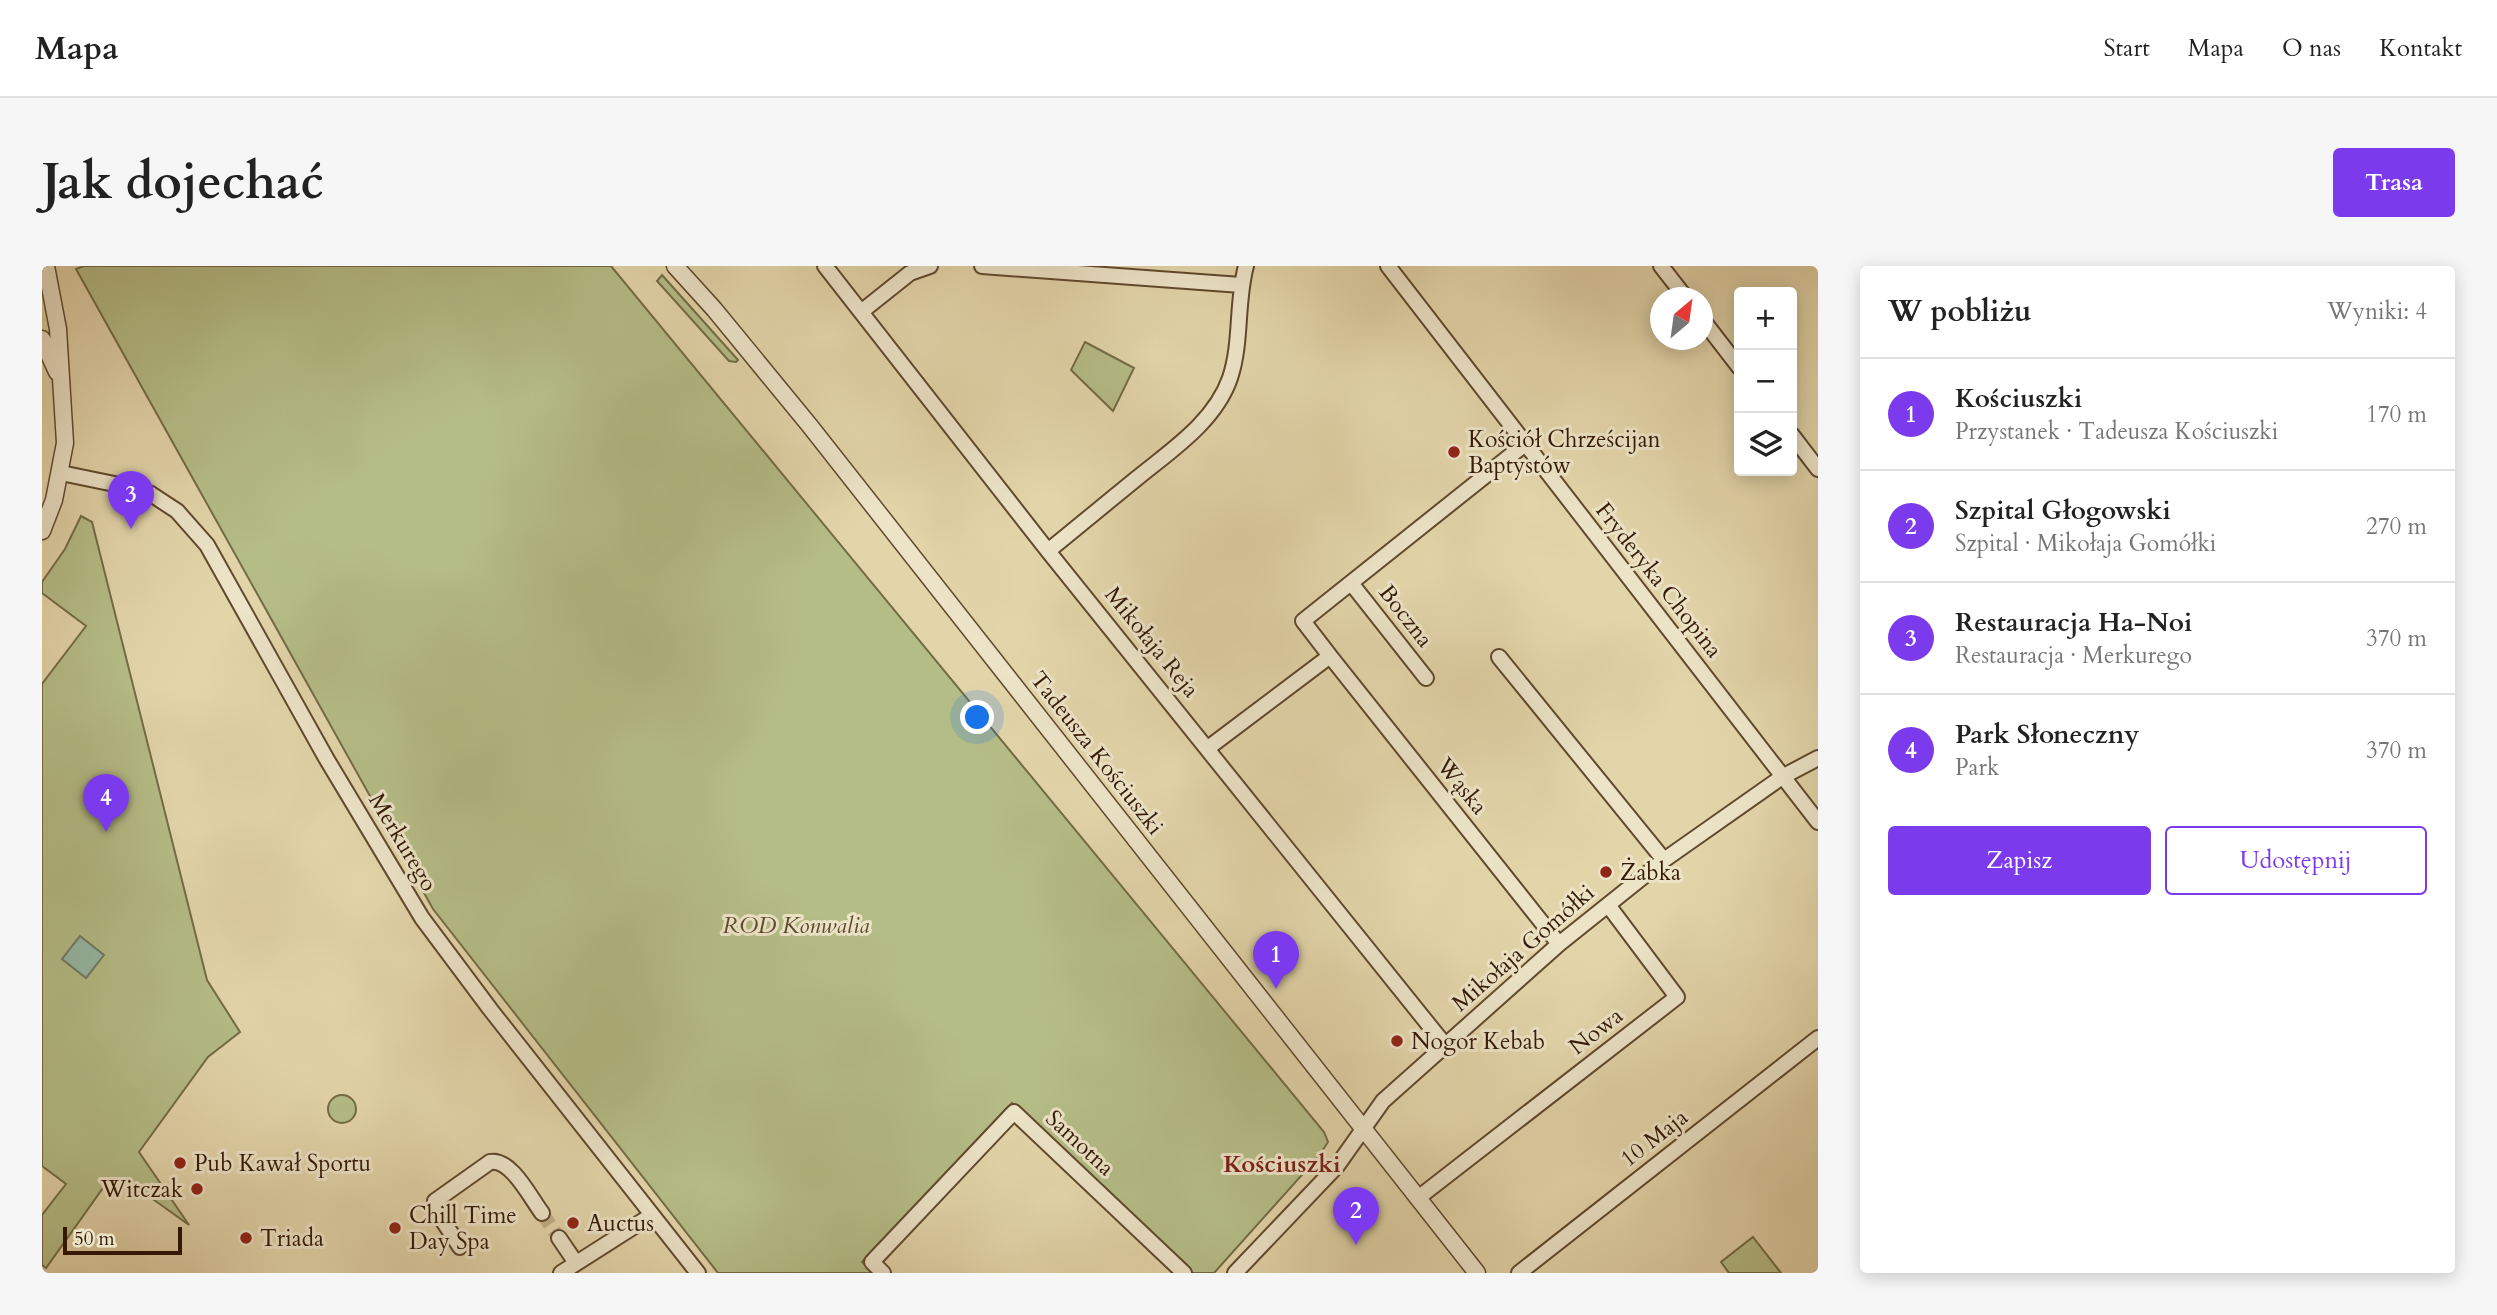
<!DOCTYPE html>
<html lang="pl">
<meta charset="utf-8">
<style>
body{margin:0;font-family:Cardo,serif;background:#f6f6f6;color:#222}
.controls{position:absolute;right:21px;top:21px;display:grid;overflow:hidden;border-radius:7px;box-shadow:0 4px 18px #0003}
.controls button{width:63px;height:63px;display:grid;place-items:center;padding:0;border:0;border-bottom:2px solid #e0e0e0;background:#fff;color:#222;font:35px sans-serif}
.compass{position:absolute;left:1608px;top:21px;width:63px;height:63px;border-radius:50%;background:#fff;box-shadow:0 4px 18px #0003;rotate:29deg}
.scale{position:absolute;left:21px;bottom:18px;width:119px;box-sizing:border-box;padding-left:7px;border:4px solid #341a05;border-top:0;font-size:19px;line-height:24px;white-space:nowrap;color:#341a05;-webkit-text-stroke:5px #ede4c8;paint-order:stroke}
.you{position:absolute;left:936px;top:452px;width:24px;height:24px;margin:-18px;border:5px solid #fff;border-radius:50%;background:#1a73e8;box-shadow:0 0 0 10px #1a73e833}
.badge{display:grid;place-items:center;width:46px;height:46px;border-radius:50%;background:#7c3aed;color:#fff;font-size:23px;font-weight:700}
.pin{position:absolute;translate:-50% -58px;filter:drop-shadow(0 2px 4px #0008)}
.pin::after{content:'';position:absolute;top:37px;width:24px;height:21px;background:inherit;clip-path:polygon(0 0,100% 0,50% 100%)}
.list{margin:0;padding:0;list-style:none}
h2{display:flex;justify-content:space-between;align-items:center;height:91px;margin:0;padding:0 28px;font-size:30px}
h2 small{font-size:23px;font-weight:400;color:#767676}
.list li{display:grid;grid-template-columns:46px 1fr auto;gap:21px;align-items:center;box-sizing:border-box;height:112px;padding:0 28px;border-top:2px solid #e0e0e0}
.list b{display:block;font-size:26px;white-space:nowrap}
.list p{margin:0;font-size:23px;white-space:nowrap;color:#767676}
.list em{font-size:23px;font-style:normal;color:#767676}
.actions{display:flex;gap:14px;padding:21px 28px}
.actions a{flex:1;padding:16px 0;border:2px solid #7c3aed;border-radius:7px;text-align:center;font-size:24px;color:#7c3aed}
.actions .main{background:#7c3aed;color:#fff}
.icon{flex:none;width:38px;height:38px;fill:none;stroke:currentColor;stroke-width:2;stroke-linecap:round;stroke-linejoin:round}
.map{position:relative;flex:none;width:1776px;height:1007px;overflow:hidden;border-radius:7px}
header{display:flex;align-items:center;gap:42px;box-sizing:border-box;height:98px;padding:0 35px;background:#fff;border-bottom:2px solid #e0e0e0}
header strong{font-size:33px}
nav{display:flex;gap:38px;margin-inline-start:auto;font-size:24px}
.intro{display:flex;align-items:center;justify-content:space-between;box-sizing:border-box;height:168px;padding:0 42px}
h1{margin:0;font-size:49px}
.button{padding:18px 32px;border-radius:7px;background:#7c3aed;color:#fff;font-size:24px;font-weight:700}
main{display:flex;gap:42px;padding:0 42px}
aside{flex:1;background:#fff;border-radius:7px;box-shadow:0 4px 18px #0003}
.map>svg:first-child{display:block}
.green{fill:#b5bd87;stroke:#746c46;stroke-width:2}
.water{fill:#96b9a6;stroke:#6f7966;stroke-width:2}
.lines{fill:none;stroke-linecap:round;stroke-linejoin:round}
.minor-tunnel{stroke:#c0b089;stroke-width:14;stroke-dasharray:14 7;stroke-linecap:butt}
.minor-casing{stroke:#60492e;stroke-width:18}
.tertiary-casing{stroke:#60492e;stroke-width:19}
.minor{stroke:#ede4c8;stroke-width:14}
.tertiary{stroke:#ede4c8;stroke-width:16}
.poi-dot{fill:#8f2418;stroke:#ede4c8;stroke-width:2.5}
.labels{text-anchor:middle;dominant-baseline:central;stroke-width:6;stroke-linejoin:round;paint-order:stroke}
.poi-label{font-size:23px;fill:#341a05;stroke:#ede4c8;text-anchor:start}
.street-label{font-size:23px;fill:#341a05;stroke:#ede4c8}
.park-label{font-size:23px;font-style:italic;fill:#5b4b2c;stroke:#ede4c8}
.neighbourhood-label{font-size:24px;font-weight:bold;fill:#7a1f14;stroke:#ede4c8}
</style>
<header>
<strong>Mapa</strong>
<nav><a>Start</a><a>Mapa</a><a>O nas</a><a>Kontakt</a></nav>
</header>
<div class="intro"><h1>Jak dojechać</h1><a class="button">Trasa</a></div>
<main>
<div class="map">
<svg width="1776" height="1007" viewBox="0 0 1776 1007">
<rect width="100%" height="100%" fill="#e3d5aa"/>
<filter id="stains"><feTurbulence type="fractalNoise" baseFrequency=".00286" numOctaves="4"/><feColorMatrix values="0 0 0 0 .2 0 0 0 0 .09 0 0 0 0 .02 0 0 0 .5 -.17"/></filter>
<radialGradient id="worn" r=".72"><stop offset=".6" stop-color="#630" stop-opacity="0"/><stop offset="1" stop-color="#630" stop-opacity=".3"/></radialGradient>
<path class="green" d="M42 0H569L1282 866 1286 876 1277 890 1172 1007H1148L970 837 820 996 831 1007H676L391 643 34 3Z
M620 9 696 94 694 96 687 95 615 15Z
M1043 76 1092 102 1071 145 1029 104Z
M39 250 50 256 165 714 198 766 166 791 97 886 147 959 87 916 80 925 66 915 4 1002 0 999V949L24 918 0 900V418L44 360 0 327V316L23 283Z
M286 843a14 14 0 1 1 28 0a14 14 0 1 1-28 0Z
M1711 971 1739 1007H1687L1679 996Z"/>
<path class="water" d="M38 670 62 689 44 712 20 693Z"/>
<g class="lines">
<path class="minor-tunnel" d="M500 947 517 972"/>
<defs>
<path id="minor" d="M783 0 1006 285 1403 779
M940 0 1199 19
M1346 0 1776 556
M1619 0 1644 32
M819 46 868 7 888 0
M1660 53 1697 101
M1750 169 1776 203
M19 207 82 220 109 228 135 245 165 279 284 492 380 652 448 743 656 1007
M1006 285C1035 261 1065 237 1094 213 1128 185 1173 156 1188 112 1200 76 1194 37 1204 0
M1309 317 1384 412
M1288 390 1517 678
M1457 391 1622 594
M1166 482 1288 390 1261 355 1483 178
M1376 932 1635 731 1566 639
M517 972 534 997
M418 981 394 944 393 935 448 896C469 892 488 931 500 947
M519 1007 610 949
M841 1007 830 996 972 846 1142 1007
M1193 1007 1295 900 1341 835 1517 678 1622 594 1740 511 1776 492
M1477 1007 1776 772"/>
<path id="tertiary" d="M633 0 672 43 768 160 1435 1007
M0 73 15 106
M0 265 12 234 23 177 16 63 4 0"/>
</defs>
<use href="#minor" class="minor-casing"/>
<use href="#tertiary" class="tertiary-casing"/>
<use href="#minor" class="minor"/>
<use href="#tertiary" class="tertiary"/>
</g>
<g class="poi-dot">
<circle cx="1412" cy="186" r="7"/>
<circle cx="1564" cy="606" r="7"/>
<circle cx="1355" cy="775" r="7"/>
<circle cx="138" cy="897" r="7"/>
<circle cx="155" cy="923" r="7"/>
<circle cx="531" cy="957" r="7"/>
<circle cx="353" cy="962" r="7"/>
<circle cx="204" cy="972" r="7"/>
</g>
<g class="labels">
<g class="poi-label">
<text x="1426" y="173">Kościół Chrześcijan<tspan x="1426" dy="26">Baptystów</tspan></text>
<text x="1578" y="606">Żabka</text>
<text x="1369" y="775">Nogor Kebab</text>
<text x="152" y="897">Pub Kawał Sportu</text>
<text x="141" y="923" text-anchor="end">Witczak</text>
<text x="367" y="949">Chill Time<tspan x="367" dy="26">Day Spa</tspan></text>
<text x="545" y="957">Auctus</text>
<text x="218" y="972">Triada</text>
</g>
<g class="street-label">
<text transform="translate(1617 314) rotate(52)">Fryderyka Chopina</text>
<text transform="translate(1364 350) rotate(52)">Boczna</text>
<text transform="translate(1110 376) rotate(51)">Mikołaja Reja</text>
<text transform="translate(1055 487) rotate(52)">Tadeusza Kościuszki</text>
<text transform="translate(1420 520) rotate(51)">Wąska</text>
<text transform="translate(361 576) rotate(59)">Merkurego</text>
<text transform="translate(1481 682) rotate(-41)">Mikołaja Gomółki</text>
<text transform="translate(1554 765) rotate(-38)">Nowa</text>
<text transform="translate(1612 872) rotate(-38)">10 Maja</text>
<text transform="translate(1038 877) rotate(43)">Samotna</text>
</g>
<g class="park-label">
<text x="754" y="659">ROD Konwalia</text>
</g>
<g class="neighbourhood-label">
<text x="1240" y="898">Kościuszki</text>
</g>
</g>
<rect width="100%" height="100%" filter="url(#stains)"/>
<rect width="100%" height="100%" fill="url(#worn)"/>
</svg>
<div class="controls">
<button>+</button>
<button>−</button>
<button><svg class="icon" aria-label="layers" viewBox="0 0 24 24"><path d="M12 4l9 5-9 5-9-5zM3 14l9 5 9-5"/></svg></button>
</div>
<svg class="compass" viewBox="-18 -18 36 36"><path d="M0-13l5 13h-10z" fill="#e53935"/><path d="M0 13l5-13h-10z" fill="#767676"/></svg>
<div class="scale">50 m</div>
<div class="you"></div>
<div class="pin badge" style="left:1234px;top:723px">1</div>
<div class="pin badge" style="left:1314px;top:979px">2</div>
<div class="pin badge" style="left:89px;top:263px">3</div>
<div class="pin badge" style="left:64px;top:566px">4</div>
</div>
<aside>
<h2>W pobliżu<small>Wyniki: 4</small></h2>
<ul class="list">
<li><span class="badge">1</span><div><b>Kościuszki</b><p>Przystanek · Tadeusza Kościuszki</p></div><em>170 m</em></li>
<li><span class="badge">2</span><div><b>Szpital Głogowski</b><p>Szpital · Mikołaja Gomółki</p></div><em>270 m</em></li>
<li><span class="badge">3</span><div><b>Restauracja Ha-Noi</b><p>Restauracja · Merkurego</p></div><em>370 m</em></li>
<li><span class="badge">4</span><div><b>Park Słoneczny</b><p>Park</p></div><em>370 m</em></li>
</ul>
<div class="actions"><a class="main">Zapisz</a><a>Udostępnij</a></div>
</aside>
</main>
